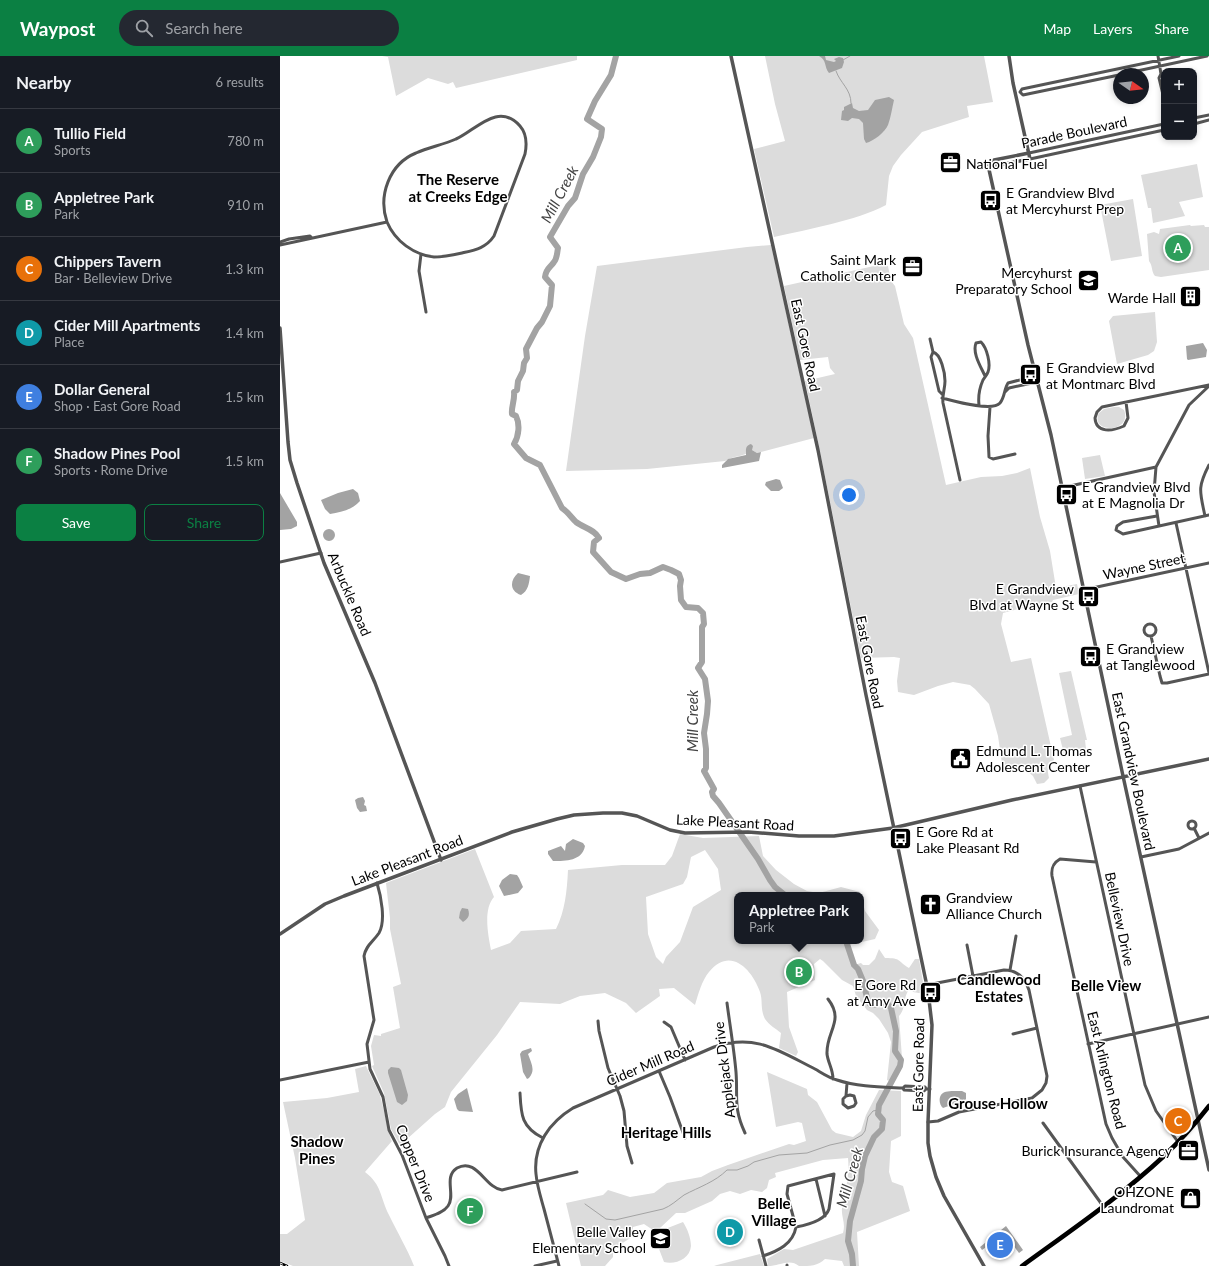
<!DOCTYPE html>
<meta charset="utf-8">
<style>
body{margin:0;font-family:Lato,sans-serif;background:#242831;color:#f1f3f6}
.controls{position:absolute;right:12px;top:12px;display:grid;overflow:hidden;border-radius:8px;box-shadow:0 2px 6px #0003}
.controls button{width:36px;height:36px;display:grid;place-items:center;padding:0;border:0;border-bottom:1px solid #363941;background:#171b24;color:#f1f3f6;font:20px sans-serif}
.compass{position:absolute;left:833px;top:12px;width:36px;height:36px;border-radius:50%;background:#171b24;box-shadow:0 2px 6px #0003;rotate:104deg}
.you{position:absolute;left:569px;top:439px;width:14px;height:14px;margin:-10px;border:3px solid #fff;border-radius:50%;background:#1a73e8;box-shadow:0 0 0 6px #1a73e833}
.badge{display:grid;place-items:center;width:26px;height:26px;border-radius:50%;background:#0b8043;color:#fff;font-size:13px;font-weight:700}
.pin{position:absolute;translate:-50% -50%;border:2px solid #fff;box-shadow:0 1px 4px #0006}
.popup{position:absolute;left:454px;top:836px;width:130px;height:52px;box-sizing:border-box;display:grid;place-content:center;border-radius:8px;background:#171b24;filter:drop-shadow(0 1px 3px #0005);font-size:13px;white-space:nowrap;color:#9ea1a6}
.popup b{font-size:15px;color:#f1f3f6}
.popup::after{content:'';position:absolute;left:50%;top:100%;margin-left:-8px;border:8px solid transparent;border-top-color:#171b24}
.list{margin:0;padding:0;list-style:none}
h2{display:flex;justify-content:space-between;align-items:center;height:52px;margin:0;padding:0 16px;font-size:17px}
h2 small{font-size:13px;font-weight:400;color:#9ea1a6}
.list li{display:grid;grid-template-columns:26px 1fr auto;gap:12px;align-items:center;box-sizing:border-box;height:64px;padding:0 16px;border-top:1px solid #363941}
.list b{display:block;font-size:15px;white-space:nowrap}
.list p{margin:0;font-size:13px;white-space:nowrap;color:#9ea1a6}
.list em{font-size:13px;font-style:normal;color:#9ea1a6}
.actions{display:flex;gap:8px;padding:12px 16px}
.actions a{flex:1;padding:9px 0;border:1px solid #0b8043;border-radius:8px;text-align:center;font-size:14px;color:#0b8043}
.actions .main{background:#0b8043;color:#fff}
.icon{flex:none;width:22px;height:22px;fill:none;stroke:currentColor;stroke-width:2;stroke-linecap:round;stroke-linejoin:round}
.map{position:relative;flex:none;width:929px;height:1210px;overflow:hidden}
header{display:flex;align-items:center;gap:24px;box-sizing:border-box;height:56px;padding:0 20px;background:#0b8043;color:#fff}
header strong{font-size:19px}
nav{display:flex;gap:22px;margin-inline-start:auto;font-size:14px}
.search{width:280px;height:36px;background:#242831;display:flex;align-items:center;gap:10px;box-sizing:border-box;padding:0 14px;border-radius:22px;color:#9ea1a6;font-size:15px}
main{display:flex}
aside{flex:1;background:#171b24}
.map>svg:first-child{display:block}
.green{fill:#dcdcdc;fill-rule:evenodd}
.water{fill:#a3a3a3}
.lines{fill:none;stroke-linecap:round;stroke-linejoin:round}
.stream{stroke:#a3a3a3;stroke-width:1}
.river{stroke:#a3a3a3;stroke-width:6}
.minor{stroke:#555;stroke-width:3}
.tertiary{stroke:#555;stroke-width:3.5}
.primary{stroke:#000;stroke-width:4.5}
.rail-casing{stroke:#000;stroke-width:2.5}
.rail{stroke:#fff;stroke-width:1;stroke-dasharray:3;stroke-linecap:butt}
.labels{text-anchor:middle;dominant-baseline:central;stroke-width:3;stroke-linejoin:round;paint-order:stroke}
.street-label{font-size:14px;fill:#000;stroke:#fff}
.poi-label{font-size:14px;fill:#000;stroke:#fff;text-anchor:start}
.neighbourhood-label{font-size:15px;font-weight:bold;fill:#000;stroke:#fff}
.water-label{font-size:15px;font-style:italic;fill:#444;stroke:#fff}
</style>
<header>
<strong>Waypost</strong>
<div class="search"><svg class="icon" aria-label="search" viewBox="0 0 24 24"><circle cx="10" cy="10" r="6"/><path d="M15 15l6 6"/></svg>Search here</div>
<nav><a>Map</a><a>Layers</a><a>Share</a></nav>
</header>
<main>
<aside>
<h2>Nearby<small>6 results</small></h2>
<ul class="list">
<li><span class="badge" style="background:#2e9e5b">A</span><div><b>Tullio Field</b><p>Sports</p></div><em>780 m</em></li>
<li><span class="badge" style="background:#2e9e5b">B</span><div><b>Appletree Park</b><p>Park</p></div><em>910 m</em></li>
<li><span class="badge" style="background:#e8710a">C</span><div><b>Chippers Tavern</b><p>Bar · Belleview Drive</p></div><em>1.3 km</em></li>
<li><span class="badge" style="background:#0f9aa8">D</span><div><b>Cider Mill Apartments</b><p>Place</p></div><em>1.4 km</em></li>
<li><span class="badge" style="background:#3f7fe0">E</span><div><b>Dollar General</b><p>Shop · East Gore Road</p></div><em>1.5 km</em></li>
<li><span class="badge" style="background:#2e9e5b">F</span><div><b>Shadow Pines Pool</b><p>Sports · Rome Drive</p></div><em>1.5 km</em></li>
</ul>
<div class="actions"><a class="main">Save</a><a>Share</a></div>
</aside>
<div class="map">
<svg width="929" height="1210" viewBox="0 0 929 1210">
<rect width="100%" height="100%" fill="#fff"/>
<path class="green" d="M102 0H297V4L176 32 173 26 168 28 148 22 116 40 108 1Z
M485 0H704L713 46 687 50 689 61 642 76 621 99 613 110 609 120 606 149C575 165 529 173 494 181L474 93 505 85 495 48Z
M917 108 923 141 899 146 905 160 873 167 871 152H868L861 119Z
M853 143 862 200 831 205 820 149Z
M910 169 911 170 924 169 925 171H929V214L881 221 875 220C871 215 873 210 869 205L867 178 874 176 879 178 880 173Z
M491 189 534 382 481 396 477 397 472 394C462 402 454 399 445 405L367 413 286 415 305 280 317 210 467 191Z
M603 208 608 210 611 225 615 230 624 268 633 282 666 429 701 421 722 420 737 417 750 412 760 461 770 495 776 532 797 528 799 538 773 544 772 546 757 548 752 547 749 550 723 557 721 568 731 606 751 602 774 704C767 711 767 712 769 722L764 727 757 728 753 720 740 709 727 715 722 708 718 680 709 648 695 633 690 629 673 626 658 630 634 639 618 636 617 625 620 602 614 601 581 602 540 395 525 325 555 318 550 312 548 301 520 304 504 230Z
M875 256 877 286 874 295 868 299 837 308 829 265 833 260Z
M834 351H839L844 354C853 377 809 378 819 357L824 353Z
M820 399 825 420 805 423 802 402Z
M791 615 807 684H805L806 693 784 698 780 682 792 679 779 617Z
M400 778 423 782 479 780 483 800 496 814 514 828 527 835 539 837 561 831 580 836 581 839H457V885H581V840L585 855 599 874 595 883 568 889 574 909 581 907 583 909H589L595 903 599 893 605 902C622 902 617 905 629 912L635 903H639L645 938 633 936 631 932C622 939 627 952 619 960L622 1002 620 1010 610 1029H608L609 1025 607 1024 611 986 608 977 599 963 593 957 587 954 576 940 573 930 562 924 543 905 540 903 534 908 535 924 507 936 509 971 518 996 516 1000 499 992 501 977C495 972 489 969 485 963 480 953 483 945 480 936 472 913 450 890 429 916 422 924 418 939 415 949L394 932 379 933 380 940 356 957 346 947 325 937 300 940 280 948 240 946 217 979 171 1036 165 1051 155 1058 127 1083 120 1089 111 1073 104 1037 92 1010 94 1009 91 990 94 979 101 980V978L120 972 113 931 121 928 110 873V862L106 827 195 793 214 841C203 853 208 879 211 894L230 887 241 875 276 873C285 855 287 835 288 814L342 809H385L392 800ZM425 794 438 813 441 834 413 851 400 886 386 901 383 908 376 901 368 878 366 841 403 828 407 821 411 801Z
M86 1010 100 1039 111 1084 112 1085 85 1116C102 1129 100 1141 109 1159 117 1176 127 1192 134 1210H13L0 1205V1178H7L25 1164 15 1102 3 1046 47 1042 79 1036 75 1013Z
M487 1016 527 1033 528 1039 537 1046 552 1074 556 1077 573 1081 581 1075 586 1059 599 1034 621 1035V1080L611 1085 609 1116 612 1126 623 1130 630 1155 577 1176 579 1210H564L562 1205 545 1203C538 1210 530 1210 519 1210 510 1202 499 1210 488 1210L487 1203 504 1193 513 1194 563 1177C566 1167 561 1161 562 1152 565 1135 570 1119 568 1102L543 1104 495 1117 496 1121 489 1124 487 1132 482 1136 471 1134 460 1138 450 1135 440 1138 432 1145 405 1157H396L380 1172 373 1174 364 1168 353 1171 352 1181 333 1193V1201L325 1210H301L286 1147 323 1139 328 1134 350 1141 374 1137 387 1127 421 1121 432 1115 448 1109 509 1088 514 1089 526 1085 522 1067 518 1066 496 1071Z
M403 1166C407 1172 411 1182 411 1190 410 1203 395 1209 384 1206L374 1180 375 1177Z
M480 1198 484 1210H434L437 1209Z"/>
<path class="water" d="M539 0H545L546 4 554 6 556 5 554 3 559 1 563 2 564 6 562 12 549 17C544 11 547 4 539 0Z
M609 41 614 44C612 52 611 61 608 69 605 76 594 85 586 87L584 83 583 67 579 63 572 62 568 65 561 64 562 55 564 54V51L572 47 573 52 579 55 588 54 595 44Z
M923 287 927 294 926 301 908 304 907 303 906 290Z
M471 388 473 390 472 394 477 397 481 396 479 405 442 412V409L448 403 466 399C466 393 465 390 471 388Z
M496 423 500 424 503 432 499 435H491L485 429 486 426Z
M73 433 78 437 80 445C72 454 61 456 50 458L45 453 41 444 58 437Z
M0 437 17 466V470L11 473 0 474Z
M43 479a6 6 0 1 1 12 0a6 6 0 1 1-12 0Z
M238 517 250 520C249 528 248 535 241 539 229 535 230 524 238 517Z
M83 741 85 745 84 749 86 750 87 755 80 756 77 752 75 744 78 742Z
M293 783 303 787 305 790C302 805 286 805 273 805L268 798V795L281 790 285 795 286 788Z
M230 818 237 819 239 822 243 831 238 837 224 840 219 830 222 824Z
M182 852 188 853C190 859 189 862 183 866L179 862 180 856Z
M251 992 252 995 248 998C251 1007 256 1014 249 1022L247 1023 243 1016 240 998 242 995Z
M111 1011 119 1012 121 1014 128 1039 127 1045 122 1049 117 1046 108 1017V1014Z
M187 1032 193 1056 179 1055 177 1053 174 1043 178 1038Z
M677 1035H682L686 1037V1043L685 1044 663 1052C659 1049 658 1040 663 1037 666 1035 673 1035 677 1035Z
M726 1170 743 1194 739 1197 725 1178 702 1194 700 1191Z"/>
<g class="lines">
<path class="stream" d="M563 4 570 0
M556 15C560 27 571 33 571 47
M305 1148 326 1163 335 1164 383 1153C391 1150 397 1144 404 1139 419 1131 435 1126 447 1114H457L468 1110 474 1106 499 1099 527 1097 550 1089 573 1084 582 1079 585 1075 588 1061 593 1055 598 1054"/>
<path class="river" d="M336 0 331 19 315 45 307 63 322 73 321 81 313 101 303 118 295 142 288 150 270 181 278 192C277 197 277 203 274 206 270 212 266 212 265 221L272 229 270 250 262 266 257 272 246 293 247 302 244 307 243 315 238 325 237 334 234 336C235 344 231 351 232 358L236 360C240 368 239 380 234 388L246 402 260 409 282 452C288 456 291 461 296 466 304 472 314 473 319 482L314 486 313 496 331 516 346 523 360 518 370 517 383 511 391 514 399 518 401 524 400 530 401 544 406 551 418 552 423 557 424 568 422 571V606L418 612 425 623 428 645 427 658 424 677 426 693V712L424 715 434 733 432 736 433 740 439 747 478 803 490 824 495 831 505 839
M566 885 574 909 578 913 583 925 588 946 591 949H595L603 946 607 947 611 952 616 975 615 995 621 1004 620 1010 599 1049 598 1058 603 1064 602 1073 594 1081 585 1100 582 1113 581 1125 570 1165 568 1185 572 1198 573 1210"/>
<path class="minor" d="M878 0 881 18
M843 18 927 0
M839 19 743 39 740 36 742 33 899 0
M884 20 881 18 879 22 884 43
M914 62 929 59
M914 68 929 64
M749 97 884 68
M750 103 884 74
M0 186 9 183 30 180 32 182
M0 189 107 166C98 140 109 108 136 97 149 91 163 89 176 83 195 75 218 45 240 70 247 78 247 88 245 98L214 180C206 192 195 194 182 197 173 199 164 201 154 201 134 199 115 185 107 166
M141 198 139 215 146 256
M650 283 653 296
M725 336 729 332 757 326
M662 338 659 335 651 301 653 296C661 298 665 317 665 325 665 333 662 339 663 347L680 424
M662 342C674 345 712 356 720 347 725 341 724 333 728 327L755 320
M846 346 848 362 844 370C833 375 816 378 815 362L817 356 822 351 929 329
M699 349C698 340 699 333 703 324 704 322 707 319 708 316 711 308 707 292 701 286L696 287C692 297 701 311 705 320
M710 351 708 380 709 401 713 403 735 398
M781 432 876 411
M877 460 843 466 837 470 836 474 843 478 929 459
M925 460C920 436 917 432 929 409
M896 467 929 617
M879 470 874 436 876 411 909 349 929 330
M0 506 41 497
M803 534 929 507
M864 574a6 6 0 1 1 12 0a6 6 0 1 1-12 0Z
M871 580 880 620 882 627H887L929 618
M800 730 865 1029 876 1055 898 1086
M908 769a4 4 0 1 1 8 0a4 4 0 1 1-8 0Z
M914 772 919 782
M861 801 899 793 929 777
M816 806 780 803C773 807 771 812 772 820L826 1068 832 1082 843 1101 861 1121
M97 827C101 840 106 865 99 877 93 886 86 889 84 900L94 964 87 988 90 1013 103 1041 109 1074 122 1099 146 1162 165 1200 169 1210
M687 889 693 920
M730 914 736 880
M647 929 724 914C737 914 745 922 749 934L767 1020 766 1027 762 1034 752 1042 679 1056 658 1065 648 1066
M548 943C565 965 546 975 547 998 548 1007 553 1013 553 1023
M447 947C450 970 454 993 456 1016 458 1042 453 1051 465 1077
M318 965 319 975 328 1012 340 1040 344 1055 347 1090 352 1107
M384 966 391 971 405 1004
M733 978 757 972
M808 988 929 961
M379 1015 390 1041 405 1082
M0 1024 89 1006
M646 1033 645 1031 625 1030 623 1032 624 1034 644 1035 646 1033H650
M240 1037C241 1058 241 1071 263 1082
M566 1040 570 1039 574 1040 576 1047 574 1050 568 1052 563 1048V1043L566 1040 567 1027
M763 1067 823 1150
M536 1123 545 1160
M146 1162C154 1159 163 1157 168 1150 176 1139 163 1121 177 1112 197 1101 205 1132 222 1134L297 1116
M479 1184 486 1210
M483 1200C498 1195 513 1188 516 1171 527 1169 545 1165 549 1153L554 1118 508 1130 507 1138 516 1171
M507 1209V1210
M255 1210 277 1205
M279 1210C274 1191 269 1172 264 1153 261 1142 257 1130 256 1118 253 1089 270 1066 293 1052L434 991C476 977 499 995 535 1013 542 1017 549 1022 557 1024 578 1031 601 1031 623 1032"/>
<path class="tertiary" d="M451 0 538 394 586 639 648 935 652 969 648 1066V1087L650 1100 656 1121 664 1140 704 1210
M729 0 733 27 750 103 715 110 711 108 708 109 748 289 771 379 843 720 929 1114
M711 108 714 104 749 97
M0 272 8 386 10 404 17 427 44 507 95 627 161 804
M0 878 45 848 64 840 232 776 277 763 294 759 323 757H342L357 760 390 774 405 777 468 776 519 780H554L613 772 732 744 929 703"/>
<path class="primary" d="M742 1210C790 1175 840 1141 884 1100 900 1085 915 1068 929 1050"/>
<defs>
<path id="rail" d="M0 1207 7 1210"/>
</defs>
<use href="#rail" class="rail-casing"/>
<use href="#rail" class="rail"/>
</g>
<defs>
<symbol id="office-square" viewBox="-11 -11 22 22"><rect x="-9" y="-9" width="18" height="18" rx="4" fill="#000" stroke="#fff"/><path d="M-6-3h4V-5.5h4V-3h4V5H-6ZM-1-4.5V-3h2v-1.5ZM-6 0V1H6V0Z" fill="#fff"/></symbol>
<symbol id="bus-square" viewBox="-11 -11 22 22"><rect x="-9" y="-9" width="18" height="18" rx="4" fill="#000" stroke="#fff"/><path d="M-5-6H5V4H4V6H2V4H-2V6H-4V4H-5ZM-3.5-4V0h7V-4ZM-3.5 1.2v1.5H-2V1.2ZM2 1.2v1.5H3.5V1.2Z" fill="#fff"/></symbol>
<symbol id="school-square" viewBox="-11 -11 22 22"><rect x="-9" y="-9" width="18" height="18" rx="4" fill="#000" stroke="#fff"/><path d="M0-5L7-2L0 1L-7-2ZM-4 1L0 2.5L4 1V4Q0 6-4 4Z" fill="#fff"/></symbol>
<symbol id="building-square" viewBox="-11 -11 22 22"><rect x="-9" y="-9" width="18" height="18" rx="4" fill="#000" stroke="#fff"/><path d="M-4-6H4V6H1V3H-1V6H-4ZM-2.5-4.3h1.7v1.8h-1.7ZM.8-4.3h1.7v1.8H.8ZM-2.5-1h1.7V.8h-1.7ZM.8-1h1.7V.8H.8Z" fill="#fff"/></symbol>
<symbol id="civic-square" viewBox="-11 -11 22 22"><rect x="-9" y="-9" width="18" height="18" rx="4" fill="#000" stroke="#fff"/><path d="M-.6-6.5H3V-4.5H.6V-3L4-1V1h2V6H-6V1h2V-1L-.6-3ZM-1.2 2.5V6h2.4V2.5Z" fill="#fff"/></symbol>
<symbol id="church-square" viewBox="-11 -11 22 22"><rect x="-9" y="-9" width="18" height="18" rx="4" fill="#000" stroke="#fff"/><path d="M-1.2-6h2.4v3.5h3.3v2.4h-3.3V6h-2.4V-.1h-3.3v-2.4h3.3Z" fill="#fff"/></symbol>
<symbol id="shop-square" viewBox="-11 -11 22 22"><rect x="-9" y="-9" width="18" height="18" rx="4" fill="#000" stroke="#fff"/><path d="M-5-2.5h2.3a2.7 3.5 0 0 1 5.4 0H5L5.5 6h-11ZM-1.5-2.5h3a1.5 2.3 0 0 0-3 0Z" fill="#fff"/></symbol>
</defs>
<g fill-rule="evenodd">
<use href="#office-square" x="658" y="94" width="25" height="25"/>
<use href="#bus-square" x="698" y="132" width="25" height="25"/>
<use href="#office-square" x="620" y="198" width="25" height="25"/>
<use href="#school-square" x="796" y="212" width="25" height="25"/>
<use href="#building-square" x="898" y="228" width="25" height="25"/>
<use href="#bus-square" x="738" y="306" width="25" height="25"/>
<use href="#bus-square" x="774" y="426" width="25" height="25"/>
<use href="#bus-square" x="796" y="528" width="25" height="25"/>
<use href="#bus-square" x="798" y="588" width="25" height="25"/>
<use href="#civic-square" x="668" y="690" width="25" height="25"/>
<use href="#bus-square" x="608" y="770" width="25" height="25"/>
<use href="#church-square" x="638" y="836" width="25" height="25"/>
<use href="#bus-square" x="638" y="924" width="25" height="25"/>
<use href="#office-square" x="896" y="1082" width="25" height="25"/>
<use href="#shop-square" x="898" y="1130" width="25" height="25"/>
<use href="#school-square" x="368" y="1170" width="25" height="25"/>
</g>
<g class="labels">
<g class="street-label">
<text transform="translate(794 76) rotate(-12)">Parade Boulevard</text>
<text transform="translate(526 289) rotate(78)">East Gore Road</text>
<text transform="translate(864 510) rotate(-12)">Wayne Street</text>
<text transform="translate(70 538) rotate(67)">Arbuckle Road</text>
<text transform="translate(590 606) rotate(79)">East Gore Road</text>
<text transform="translate(854 715) rotate(78)">East Grandview Boulevard</text>
<text transform="translate(455 766) rotate(3)">Lake Pleasant Road</text>
<text transform="translate(127 804) rotate(-21)">Lake Pleasant Road</text>
<text transform="translate(840 863) rotate(78)">Belleview Drive</text>
<text transform="translate(370 1007) rotate(-23)">Cider Mill Road</text>
<text transform="translate(638 1009) rotate(-89)">East Gore Road</text>
<text transform="translate(444 1014) rotate(-97)">Applejack Drive</text>
<text transform="translate(827 1014) rotate(76)">East Arlington Road</text>
<text transform="translate(136 1107) rotate(68)">Copper Drive</text>
</g>
<g class="poi-label">
<text x="686" y="107">National Fuel</text>
<text x="726" y="136">E Grandview Blvd<tspan x="726" dy="16">at Mercyhurst Prep</tspan></text>
<text x="616" y="203" text-anchor="end">Saint Mark<tspan x="616" dy="16">Catholic Center</tspan></text>
<text x="792" y="216" text-anchor="end">Mercyhurst<tspan x="792" dy="16">Preparatory School</tspan></text>
<text x="896" y="241" text-anchor="end">Warde Hall</text>
<text x="766" y="311">E Grandview Blvd<tspan x="766" dy="16">at Montmarc Blvd</tspan></text>
<text x="802" y="430">E Grandview Blvd<tspan x="802" dy="16">at E Magnolia Dr</tspan></text>
<text x="794" y="532" text-anchor="end">E Grandview<tspan x="794" dy="16">Blvd at Wayne St</tspan></text>
<text x="826" y="592">E Grandview<tspan x="826" dy="16">at Tanglewood</tspan></text>
<text x="696" y="694">Edmund L. Thomas<tspan x="696" dy="16">Adolescent Center</tspan></text>
<text x="636" y="775">E Gore Rd at<tspan x="636" dy="16">Lake Pleasant Rd</tspan></text>
<text x="666" y="841">Grandview<tspan x="666" dy="16">Alliance Church</tspan></text>
<text x="636" y="928" text-anchor="end">E Gore Rd<tspan x="636" dy="16">at Amy Ave</tspan></text>
<text x="892" y="1094" text-anchor="end">Burick Insurance Agency</text>
<text x="894" y="1135" text-anchor="end">OHZONE<tspan x="894" dy="16">Laundromat</tspan></text>
<text x="366" y="1175" text-anchor="end">Belle Valley<tspan x="366" dy="16">Elementary School</tspan></text>
</g>
<g class="neighbourhood-label">
<text x="178" y="123">The Reserve<tspan x="178" dy="17">at Creeks Edge</tspan></text>
<text x="719" y="923">Candlewood<tspan x="719" dy="17">Estates</tspan></text>
<text x="826" y="929">Belle View</text>
<text x="718" y="1047">Grouse Hollow</text>
<text x="386" y="1076">Heritage Hills</text>
<text x="37" y="1085">Shadow<tspan x="37" dy="17">Pines</tspan></text>
<text x="494" y="1147">Belle<tspan x="494" dy="17">Village</tspan></text>
</g>
<g class="water-label">
<text transform="translate(279 138) rotate(-62)">Mill Creek</text>
<text transform="translate(412 665) rotate(-90)">Mill Creek</text>
<text transform="translate(569 1121) rotate(-74)">Mill Creek</text>
</g>
</g>
</svg>
<div class="controls">
<button>+</button>
<button>−</button>
</div>
<svg class="compass" viewBox="-18 -18 36 36"><path d="M0-13l5 13h-10z" fill="#e53935"/><path d="M0 13l5-13h-10z" fill="#9ea1a6"/></svg>
<div class="you"></div>
<div class="pin badge" style="left:898px;top:192px;background:#2e9e5b">A</div>
<div class="pin badge" style="left:519px;top:916px;background:#2e9e5b">B</div>
<div class="popup"><b>Appletree Park</b>Park</div>
<div class="pin badge" style="left:898px;top:1065px;background:#e8710a">C</div>
<div class="pin badge" style="left:450px;top:1176px;background:#0f9aa8">D</div>
<div class="pin badge" style="left:720px;top:1189px;background:#3f7fe0">E</div>
<div class="pin badge" style="left:190px;top:1155px;background:#2e9e5b">F</div>
</div>
</main>
